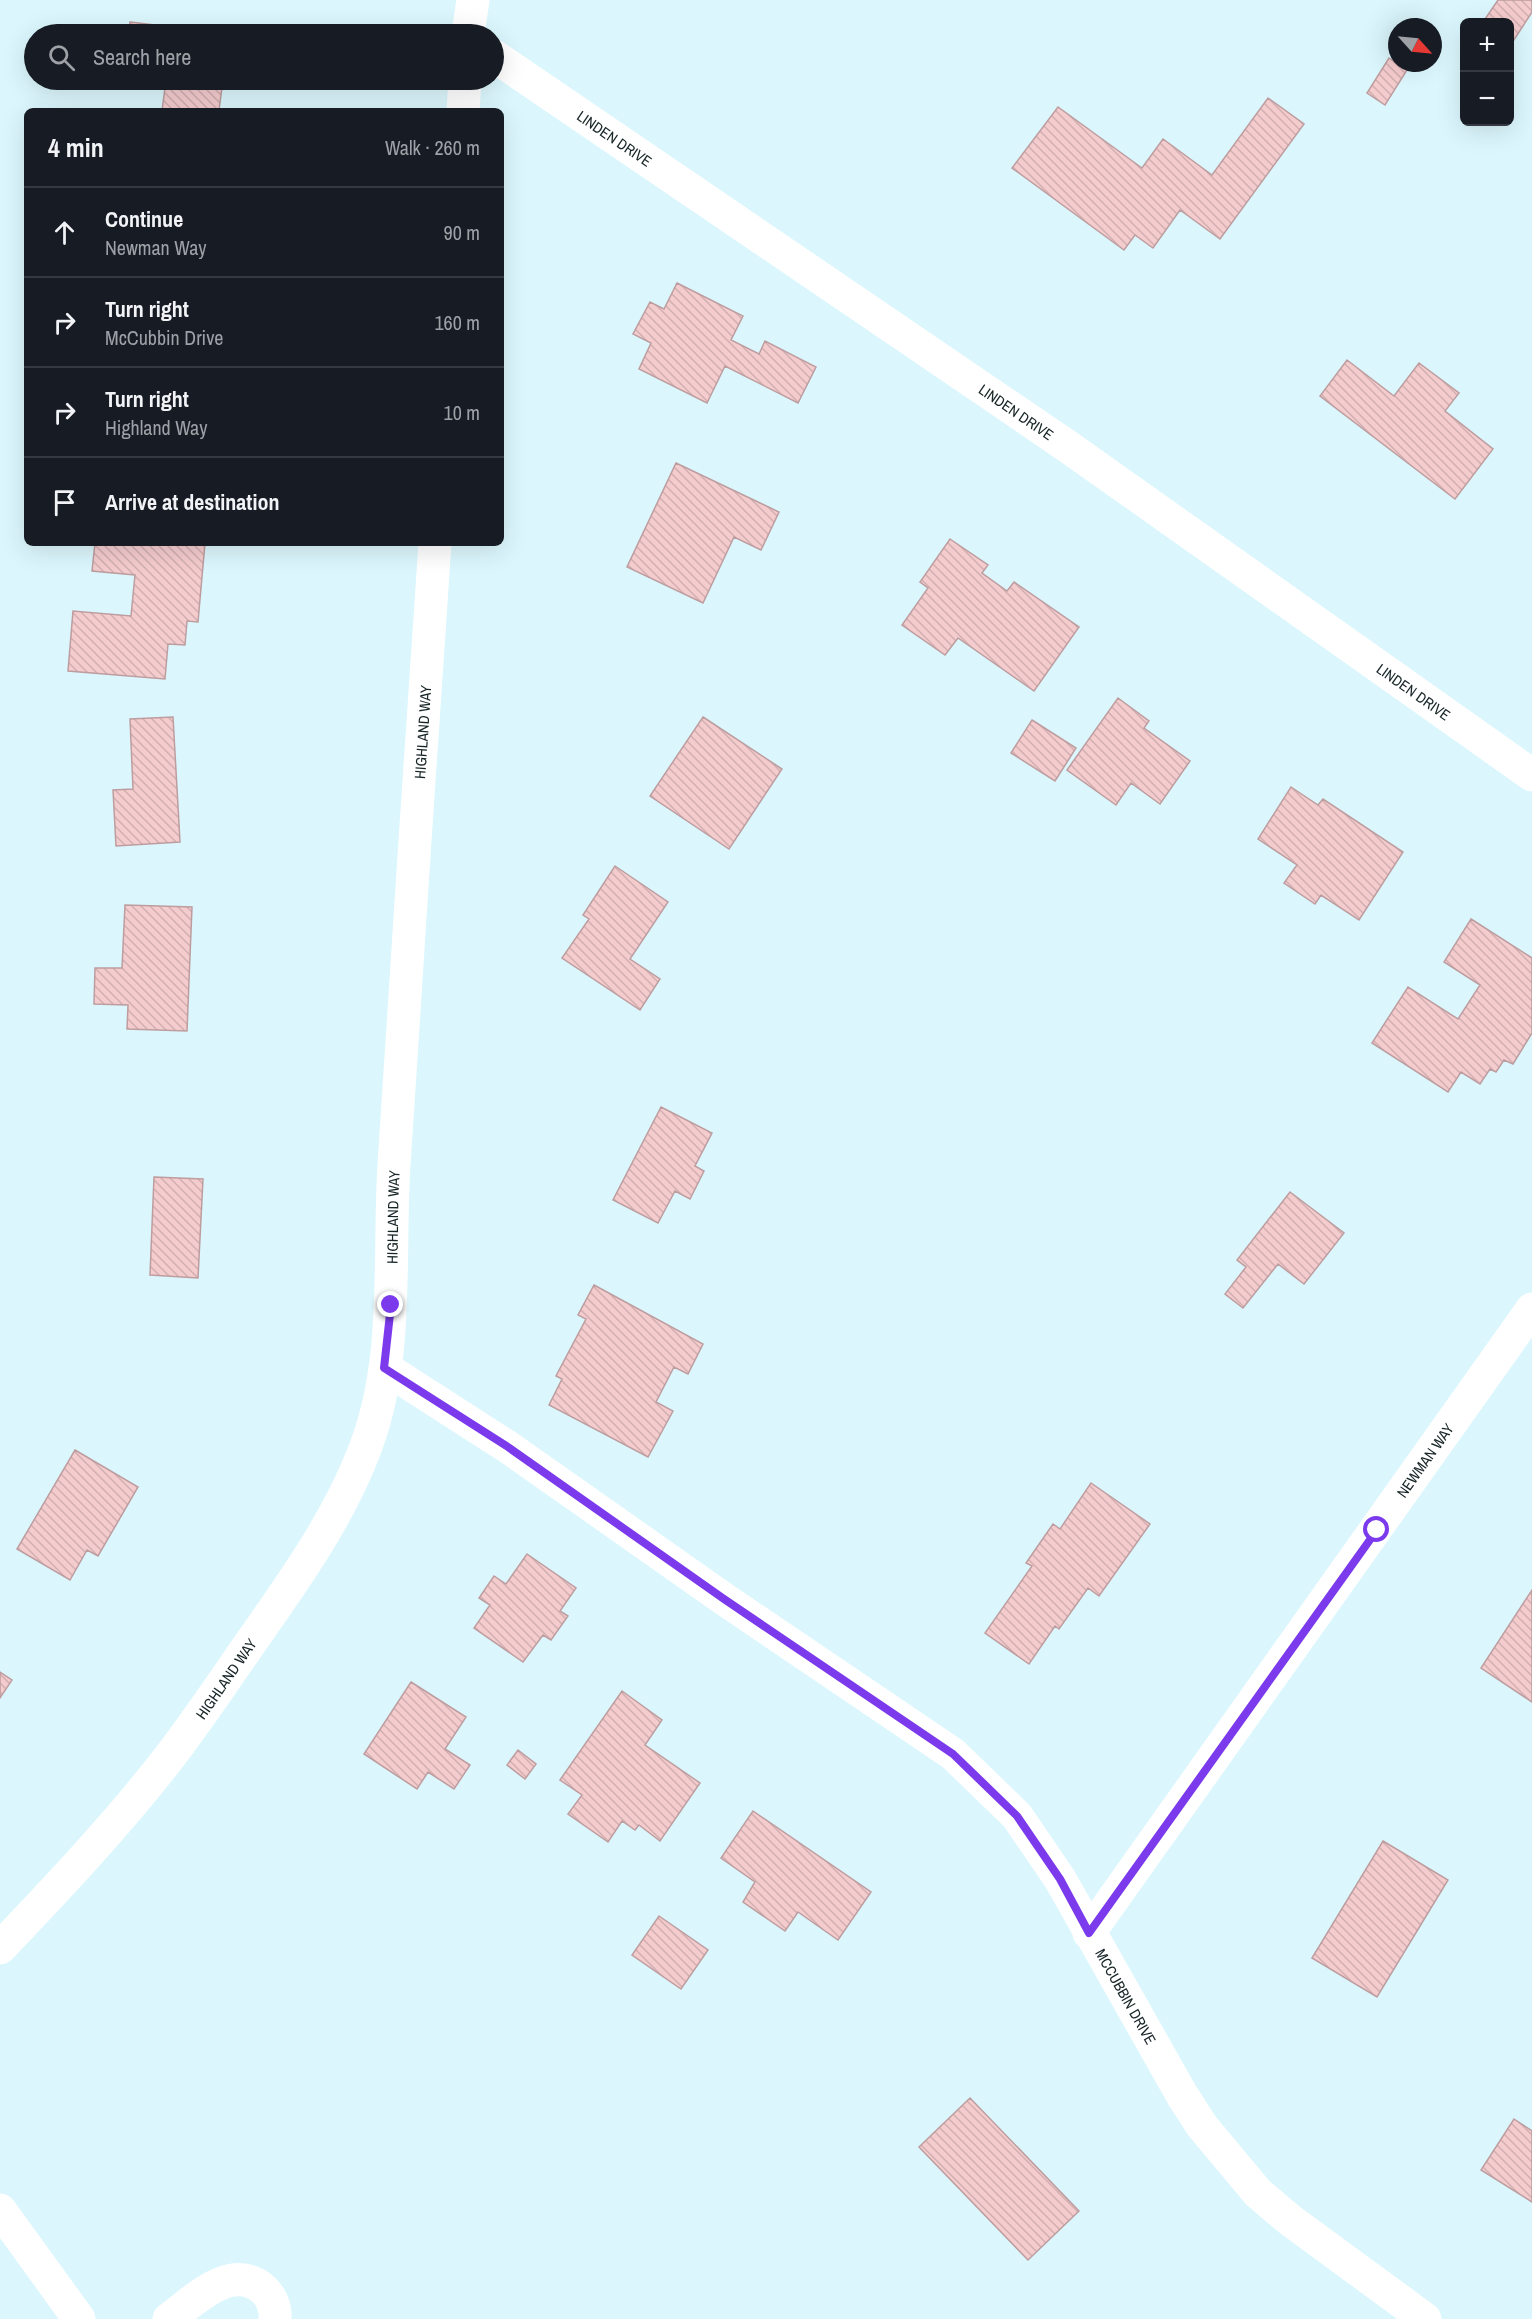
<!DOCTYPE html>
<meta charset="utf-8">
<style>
body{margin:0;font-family:"Archivo Narrow",sans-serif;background:#20242c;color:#f1f3f6}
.controls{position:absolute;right:18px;top:18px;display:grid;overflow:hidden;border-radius:9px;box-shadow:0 6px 24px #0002}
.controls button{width:54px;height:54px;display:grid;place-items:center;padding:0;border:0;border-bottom:2px solid #363941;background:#171b24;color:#f1f3f6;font:30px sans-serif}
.compass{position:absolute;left:1388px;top:18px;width:54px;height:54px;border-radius:50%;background:#171b24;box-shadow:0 6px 24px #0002;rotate:117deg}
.stop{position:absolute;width:18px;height:18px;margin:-14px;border:4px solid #7c3aed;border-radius:50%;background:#fff}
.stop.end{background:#7c3aed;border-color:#fff;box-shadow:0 2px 6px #0008}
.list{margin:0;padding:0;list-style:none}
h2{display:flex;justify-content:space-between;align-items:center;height:78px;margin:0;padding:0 24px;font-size:26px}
h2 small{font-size:20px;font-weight:400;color:#9ea1a6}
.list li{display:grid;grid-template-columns:39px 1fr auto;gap:18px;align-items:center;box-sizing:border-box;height:90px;padding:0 24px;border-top:2px solid #363941}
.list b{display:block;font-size:22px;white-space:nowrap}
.list p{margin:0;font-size:20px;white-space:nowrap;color:#9ea1a6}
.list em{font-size:20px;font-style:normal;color:#9ea1a6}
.icon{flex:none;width:33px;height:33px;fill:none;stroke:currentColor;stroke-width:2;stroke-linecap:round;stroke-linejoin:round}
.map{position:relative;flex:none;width:1532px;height:2319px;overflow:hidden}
.search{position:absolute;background:#171b24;box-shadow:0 6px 24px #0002;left:24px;top:24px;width:480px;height:66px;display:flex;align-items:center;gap:15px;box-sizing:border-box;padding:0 21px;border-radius:33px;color:#9ea1a6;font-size:22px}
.panel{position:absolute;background:#171b24;box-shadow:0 6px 24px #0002;left:24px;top:108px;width:480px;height:438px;border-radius:9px}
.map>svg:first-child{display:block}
.building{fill:url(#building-back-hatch);stroke:#bd9d9f;stroke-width:1.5}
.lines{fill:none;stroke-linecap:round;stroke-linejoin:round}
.minor{stroke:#fff;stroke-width:33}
.route{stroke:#7c3aed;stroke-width:8}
.labels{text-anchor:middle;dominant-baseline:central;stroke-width:4.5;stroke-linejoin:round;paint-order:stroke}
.street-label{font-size:15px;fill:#182527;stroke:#fefefe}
</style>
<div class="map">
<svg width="1532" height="2319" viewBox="0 0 1532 2319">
<defs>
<pattern id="building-back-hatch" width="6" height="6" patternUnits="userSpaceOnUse" patternTransform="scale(1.5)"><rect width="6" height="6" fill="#f5ccce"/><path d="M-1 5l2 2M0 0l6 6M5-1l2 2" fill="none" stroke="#d1afb1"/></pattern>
</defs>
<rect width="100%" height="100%" fill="#dbf7fd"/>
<path class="building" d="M1498 0H1532V12L1510 46V22H1483Z
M130 22 221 33 128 34Z
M1389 58 1407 70 1385 105 1367 93Z
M166 80H223L219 110 162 111Z
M1268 98 1304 124 1220 239 1180 210 1153 248 1135 235 1124 250 1012 168 1058 107 1142 168 1163 139 1212 175Z
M677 283 743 316 731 340 759 354 765 341 816 367 798 403 725 366 707 403 639 369 651 343 633 334 650 302 664 309Z
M1347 360 1394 396 1419 363 1459 393 1445 411 1493 449 1455 499 1320 396Z
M676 463 779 512 761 550 734 537 703 603 627 567Z
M950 539 988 565 982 573 1007 591 1014 582 1079 627 1034 691 958 638 945 655 902 625 928 588 920 582Z
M95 543H205L198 622 187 621 185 645 168 644 165 679 68 671 73 611 131 616 135 575 92 571Z
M1118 698 1149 721 1144 728 1190 761 1160 804 1131 783 1116 805 1067 770Z
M173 717 180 842 116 846 113 790 133 789 130 719Z
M703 717 782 769 729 849 650 796Z
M1032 720 1076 748 1055 781 1011 753Z
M1291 787 1318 805 1323 799 1403 852 1359 920 1321 895 1315 904 1284 883 1297 865 1258 839Z
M615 866 668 902 630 959 660 979 640 1010 562 958 589 919 583 915Z
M125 905 192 907 187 1031 127 1029 128 1005 94 1004 95 968H122Z
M1471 919 1532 958V1033L1513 1064 1504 1060 1496 1072 1490 1069 1480 1084 1461 1072 1448 1092 1372 1043 1408 987 1458 1019 1480 985 1444 962Z
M661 1107 712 1133 695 1166 704 1171 690 1199 675 1191 658 1223 613 1200Z
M154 1177 203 1179 198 1278 150 1275Z
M1290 1192 1344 1233 1304 1284 1278 1264 1243 1308 1225 1294 1246 1267 1237 1260Z
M594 1285 703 1344 688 1374 674 1367 656 1402 673 1411 648 1457 549 1405 562 1379 556 1376 586 1319 578 1315Z
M75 1450 138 1487 98 1556 87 1550 70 1580 17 1549Z
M1091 1483 1150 1524 1099 1596 1088 1588 1059 1629 1055 1626 1029 1664 985 1633 1032 1566 1026 1563 1053 1524 1060 1529Z
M527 1554 576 1588 560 1611 568 1616 551 1640 543 1635 523 1662 474 1628 490 1605 479 1598 494 1576 506 1584Z
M1532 1590V1702L1481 1668Z
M0 1672 12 1680 0 1698Z
M411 1682 466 1717 445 1749 470 1765 454 1789 428 1772 417 1789 364 1754Z
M622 1691 662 1720 645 1745 700 1783 660 1841 639 1825 635 1830 622 1821 608 1842 568 1814 582 1795 560 1780Z
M518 1750 536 1764 525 1779 507 1765Z
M753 1811 871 1892 838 1940 798 1912 785 1931 743 1902 755 1882 721 1858Z
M1383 1841 1448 1880 1377 1997 1312 1958Z
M659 1916 708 1950 681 1989 632 1955Z
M970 2098 1079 2211 1028 2260 919 2147Z
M1514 2119 1532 2131V2202L1481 2170Z"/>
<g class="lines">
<g class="minor">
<path d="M468 34 473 0"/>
<path id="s1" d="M494 56 1067 446 1532 775"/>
<path d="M463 111 465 80"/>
<path id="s2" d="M385 1368 508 1447 724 1599 953 1754 1017 1816 1060 1879 1182 2095 1202 2126 1258 2193 1290 2220 1425 2319"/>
<path id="s3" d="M1089 1933 1532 1309"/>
<path id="s4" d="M0 1948C57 1888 113 1829 164 1764 194 1726 221 1685 249 1645 291 1585 336 1523 363 1454 400 1363 388 1261 394 1165 407 958 421 750 435 543"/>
<path d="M0 2210 79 2319"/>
<path d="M169 2319C195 2300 231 2262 263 2289 271 2296 276 2308 275 2319"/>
</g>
</g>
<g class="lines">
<path class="route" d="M391 1305 384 1368 508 1447 724 1599 953 1754 1017 1816 1060 1879 1089 1933 1377 1530"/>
</g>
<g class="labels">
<g class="street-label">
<text stroke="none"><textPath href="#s1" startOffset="146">LINDEN DRIVE</textPath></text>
<text stroke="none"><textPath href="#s1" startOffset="632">LINDEN DRIVE</textPath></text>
<text stroke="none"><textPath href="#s1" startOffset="1118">LINDEN DRIVE</textPath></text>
<text stroke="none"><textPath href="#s4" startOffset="1342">HIGHLAND WAY</textPath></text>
<text stroke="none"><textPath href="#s4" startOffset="856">HIGHLAND WAY</textPath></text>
<text stroke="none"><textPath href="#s3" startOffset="580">NEWMAN WAY</textPath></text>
<text stroke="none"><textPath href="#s4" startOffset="352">HIGHLAND WAY</textPath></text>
<text stroke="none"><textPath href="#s2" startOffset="987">MCCUBBIN DRIVE</textPath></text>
</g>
</g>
</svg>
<div class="controls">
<button>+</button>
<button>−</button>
</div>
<svg class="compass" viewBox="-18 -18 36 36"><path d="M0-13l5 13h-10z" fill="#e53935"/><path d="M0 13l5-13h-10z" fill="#9ea1a6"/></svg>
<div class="stop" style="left:1377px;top:1530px"></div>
<div class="stop end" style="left:391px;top:1305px"></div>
<div class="search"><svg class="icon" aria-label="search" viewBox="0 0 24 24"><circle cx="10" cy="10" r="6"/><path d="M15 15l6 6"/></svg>Search here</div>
<section class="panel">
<h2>4 min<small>Walk · 260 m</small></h2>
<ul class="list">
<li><svg class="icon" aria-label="ahead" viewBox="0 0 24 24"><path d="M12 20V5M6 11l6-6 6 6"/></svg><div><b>Continue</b><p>Newman Way</p></div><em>90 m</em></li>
<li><svg class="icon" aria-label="right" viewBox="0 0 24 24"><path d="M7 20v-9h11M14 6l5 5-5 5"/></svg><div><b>Turn right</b><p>McCubbin Drive</p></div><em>160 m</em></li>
<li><svg class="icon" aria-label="right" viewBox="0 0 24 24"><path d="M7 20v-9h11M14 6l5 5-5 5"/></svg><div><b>Turn right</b><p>Highland Way</p></div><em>10 m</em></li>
<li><svg class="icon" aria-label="arrive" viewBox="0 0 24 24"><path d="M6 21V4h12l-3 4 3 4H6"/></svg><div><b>Arrive at destination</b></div></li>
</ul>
</section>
</div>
